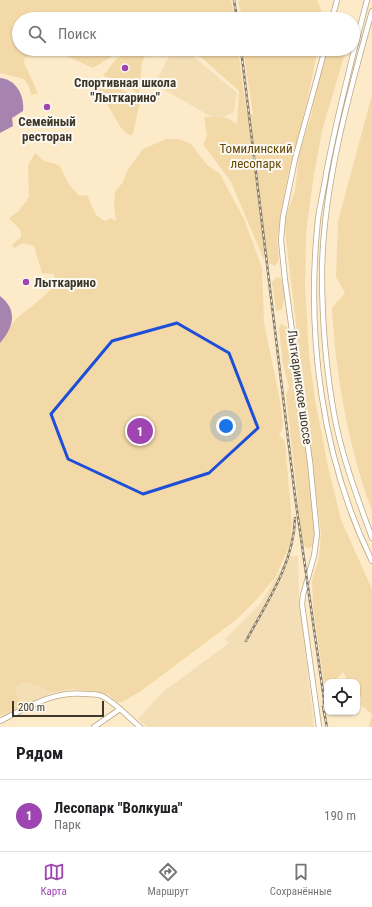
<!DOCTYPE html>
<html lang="ru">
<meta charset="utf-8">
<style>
body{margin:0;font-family:"Roboto Condensed",sans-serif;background:#f2f2f2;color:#202124}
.controls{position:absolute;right:12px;bottom:12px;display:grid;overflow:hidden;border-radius:8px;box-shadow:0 1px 3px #0004}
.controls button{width:36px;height:36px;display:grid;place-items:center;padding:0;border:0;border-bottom:1px solid #e0e0e0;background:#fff;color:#202124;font:20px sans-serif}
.scale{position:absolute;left:12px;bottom:10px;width:92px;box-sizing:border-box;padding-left:4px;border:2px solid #3e372a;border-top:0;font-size:11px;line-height:14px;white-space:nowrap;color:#3e372a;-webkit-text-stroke:3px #fcf9f2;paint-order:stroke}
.you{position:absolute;left:226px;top:426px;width:14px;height:14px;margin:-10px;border:3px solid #fff;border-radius:50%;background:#1a73e8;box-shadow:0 0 0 6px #1a73e833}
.badge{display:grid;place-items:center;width:26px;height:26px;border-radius:50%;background:#9e45b1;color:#fff;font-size:13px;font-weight:700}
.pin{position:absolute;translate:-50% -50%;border:2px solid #fff;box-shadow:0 1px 4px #0006}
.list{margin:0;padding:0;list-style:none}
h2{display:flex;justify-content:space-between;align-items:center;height:52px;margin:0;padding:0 16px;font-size:17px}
h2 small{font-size:13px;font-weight:400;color:#757577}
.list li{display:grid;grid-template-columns:26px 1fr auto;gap:12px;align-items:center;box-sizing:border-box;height:72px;padding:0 16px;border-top:1px solid #e0e0e0}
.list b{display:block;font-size:15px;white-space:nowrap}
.list p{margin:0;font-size:13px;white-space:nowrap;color:#757577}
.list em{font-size:13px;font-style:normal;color:#757577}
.icon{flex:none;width:22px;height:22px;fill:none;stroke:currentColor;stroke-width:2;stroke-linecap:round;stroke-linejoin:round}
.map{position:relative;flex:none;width:372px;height:727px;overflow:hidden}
.search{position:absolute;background:#fff;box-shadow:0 1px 3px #0004;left:12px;right:12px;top:12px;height:44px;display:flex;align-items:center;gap:10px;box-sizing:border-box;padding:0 14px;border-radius:22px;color:#757577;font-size:15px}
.sheet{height:124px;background:#fff}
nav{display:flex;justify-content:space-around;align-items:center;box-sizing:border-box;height:56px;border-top:1px solid #e0e0e0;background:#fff;font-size:11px;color:#757577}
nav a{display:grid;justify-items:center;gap:2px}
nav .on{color:#9e45b1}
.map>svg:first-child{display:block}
.built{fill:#f4deb5}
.green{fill:#f3d9a8}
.water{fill:#a783af}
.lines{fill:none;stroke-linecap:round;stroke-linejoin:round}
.secondary-casing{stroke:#b8a787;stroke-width:6}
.secondary{stroke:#fff;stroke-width:4.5}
.rail-casing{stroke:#887d68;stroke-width:2.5}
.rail{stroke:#fcf9f2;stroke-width:1;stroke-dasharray:3;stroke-linecap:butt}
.marked{fill:none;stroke:#1d4ed8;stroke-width:3;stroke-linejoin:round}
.poi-dot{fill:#9e45b1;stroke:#fcf9f2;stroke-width:1.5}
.labels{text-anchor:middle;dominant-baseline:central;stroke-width:4;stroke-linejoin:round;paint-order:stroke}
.poi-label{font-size:13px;font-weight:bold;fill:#3e372a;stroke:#fcf9f2}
.park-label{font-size:13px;fill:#644906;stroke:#fcf9f2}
.street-label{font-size:13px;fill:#3e372a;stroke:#fcf9f2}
</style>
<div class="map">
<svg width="372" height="727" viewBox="0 0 372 727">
<rect width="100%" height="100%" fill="#fceac8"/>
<path class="built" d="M187 51 237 93 234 112 217 120 163 89 158 78 170 54Z
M298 555 299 600 314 727H148L138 719 163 692 229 643 225 639 261 603 288 557Z
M24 682 41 687 51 693 21 707 15 687Z"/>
<path class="green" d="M0 0H231L235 19H19V49H48L49 54 30 56 25 58 24 63 38 93 31 95 29 86 24 79 0 73Z
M243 0H317L322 12V19H243L238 1Z
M58 49H124L93 68 62 54Z
M131 49H139L145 56 142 62 139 94 114 79 103 76 115 60Z
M192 49H238L247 115 253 114 243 49H318L303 119 288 175 277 239 279 260 275 266 269 263 265 253 264 260 231 182 203 144 207 136 204 117 227 118 237 124 239 91Z
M327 49H344L345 53 322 131 314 174 306 232 305 285 309 355 315 399 327 462 341 520 372 589V727H369L372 714 361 705 362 698 357 694V682H348L343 672 334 682 324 683 313 607 312 580 319 558 321 534 286 239 285 218 295 191 299 155 311 116 318 81Z
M97 77 112 83 140 102 133 134 129 135 121 128 94 82Z
M372 95V511C348 445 336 378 332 308L345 293 336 277 338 221Z
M166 139H179L191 144 208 166 220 174 244 219 253 243 262 268 264 323 280 401 283 427 279 435 285 442 292 524 290 545 275 578 256 600 237 619 141 691 122 702H117L109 695 98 692 73 689 51 693 41 687 24 682 15 687 21 707 0 716V343C7 334 10 325 18 317 31 307 45 296 56 284L54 274 42 273 34 246 23 243 14 248 12 245 21 237V231L9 218 19 211 29 197 28 165 35 153 44 161 59 165 69 184 79 196 87 195 96 215 105 221 111 218 116 221 114 205 115 192 123 182 128 169 143 149Z
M277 277 281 278 285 296 282 309 276 311 272 282Z
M281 324 288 328 308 468 315 535 313 545 309 549 303 545 286 395 289 387 283 365 279 329Z"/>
<path class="water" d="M0 78C16 79 25 96 23 111L12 118 13 126 0 133Z
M0 296C18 310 14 327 0 343Z"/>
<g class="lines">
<defs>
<path id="secondary" d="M367 0C352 58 337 115 326 174 324 189 320 204 318 219 306 333 321 457 372 561
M372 11C349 94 323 185 322 272 322 321 326 371 335 419 343 460 358 499 372 538
M332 19 337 0
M0 721C28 707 54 690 87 694 91 694 97 694 102 696 116 703 128 717 140 727
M94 727 120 709
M319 727 302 604 303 595 314 556 317 534 310 462 285 280 281 240 283 217 295 159 325 49"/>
</defs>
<use href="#secondary" class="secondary-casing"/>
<use href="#secondary" class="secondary"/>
<defs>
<path id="rail" d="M234 0 237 19
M241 49 295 496 324 699V711
M246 641C267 602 294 563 295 518
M323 707 327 727"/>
</defs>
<use href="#rail" class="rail-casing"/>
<use href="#rail" class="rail"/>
</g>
<path class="marked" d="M177 323 229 353 258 428 209 473 143 494 68 459 51 414 112 341Z"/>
<g class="poi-dot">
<circle cx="125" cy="68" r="4"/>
<circle cx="47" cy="107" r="4"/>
<circle cx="26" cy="282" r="4"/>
</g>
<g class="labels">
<g class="poi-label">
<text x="125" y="82">Спортивная школа<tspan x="125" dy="15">"Лыткарино"</tspan></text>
<text x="47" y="121">Семейный<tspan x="47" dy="15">ресторан</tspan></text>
<text x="34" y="282" text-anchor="start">Лыткарино</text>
</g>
<g class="park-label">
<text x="256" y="148">Томилинский<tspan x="256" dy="15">лесопарк</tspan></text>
</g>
<g class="street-label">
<text transform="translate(300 387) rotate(82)">Лыткаринское шоссе</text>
</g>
</g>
</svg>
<div class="controls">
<button><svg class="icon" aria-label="locate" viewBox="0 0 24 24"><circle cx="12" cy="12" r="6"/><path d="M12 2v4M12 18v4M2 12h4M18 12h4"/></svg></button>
</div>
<div class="scale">200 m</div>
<div class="you"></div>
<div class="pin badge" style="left:140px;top:431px">1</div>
<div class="search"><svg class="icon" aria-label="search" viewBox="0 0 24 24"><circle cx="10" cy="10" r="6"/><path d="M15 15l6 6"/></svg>Поиск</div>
</div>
<section class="sheet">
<h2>Рядом<small></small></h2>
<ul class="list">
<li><span class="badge">1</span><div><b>Лесопарк &quot;Волкуша&quot;</b><p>Парк</p></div><em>190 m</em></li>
</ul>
</section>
<nav>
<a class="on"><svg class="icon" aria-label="map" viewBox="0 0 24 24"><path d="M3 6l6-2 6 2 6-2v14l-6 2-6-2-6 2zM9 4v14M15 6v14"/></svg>Карта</a>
<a><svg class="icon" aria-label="directions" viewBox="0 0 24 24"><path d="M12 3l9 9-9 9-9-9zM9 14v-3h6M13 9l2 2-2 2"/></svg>Маршрут</a>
<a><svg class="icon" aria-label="saved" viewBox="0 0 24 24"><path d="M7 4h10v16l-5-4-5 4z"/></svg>Сохранённые</a>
</nav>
